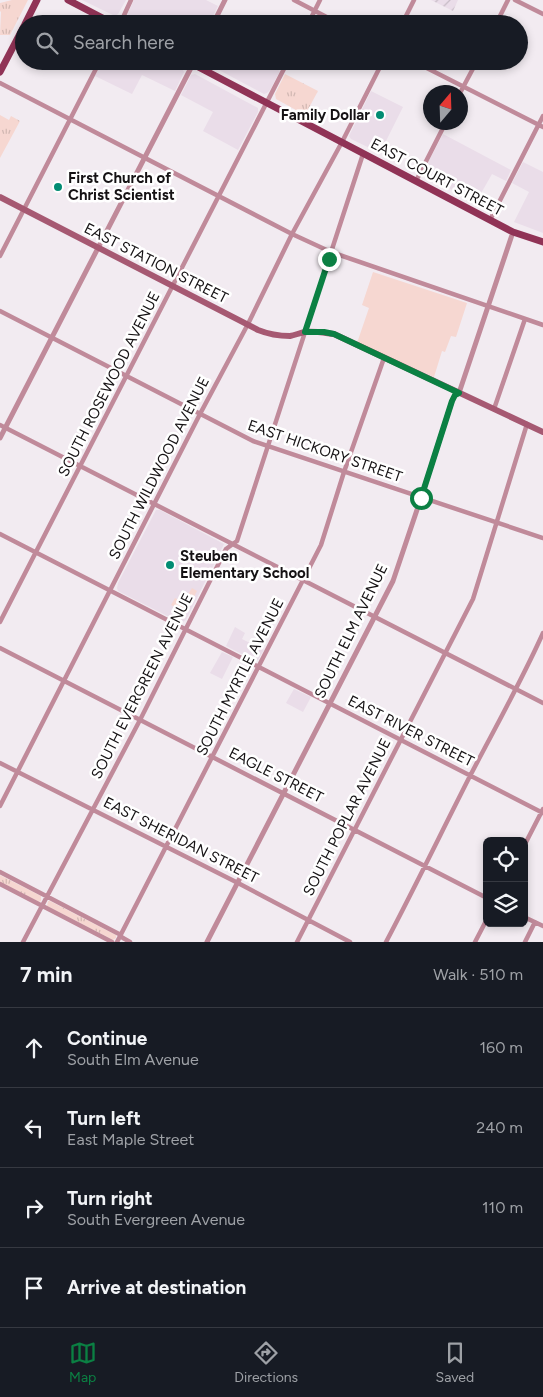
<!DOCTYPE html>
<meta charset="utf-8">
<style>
body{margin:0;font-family:Figtree,sans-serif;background:#242831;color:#f1f3f6}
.controls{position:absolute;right:15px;bottom:15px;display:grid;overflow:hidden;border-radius:8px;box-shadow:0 2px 8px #0003}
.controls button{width:45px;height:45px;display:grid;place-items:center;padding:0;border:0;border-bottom:1px solid #363941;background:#171b24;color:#f1f3f6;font:25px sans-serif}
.compass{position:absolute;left:423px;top:85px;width:45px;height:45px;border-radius:50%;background:#171b24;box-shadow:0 2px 8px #0003;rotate:19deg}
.stop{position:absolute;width:15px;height:15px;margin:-11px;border:4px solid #0b8043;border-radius:50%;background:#fff}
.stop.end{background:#0b8043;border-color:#fff;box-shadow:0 1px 5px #0008}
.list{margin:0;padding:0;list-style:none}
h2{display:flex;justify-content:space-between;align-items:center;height:65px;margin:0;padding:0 20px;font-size:21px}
h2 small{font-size:16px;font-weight:400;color:#9ea1a6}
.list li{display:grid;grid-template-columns:32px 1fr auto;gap:15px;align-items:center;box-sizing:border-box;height:80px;padding:0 20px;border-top:1px solid #363941}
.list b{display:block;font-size:19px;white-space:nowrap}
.list p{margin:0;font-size:16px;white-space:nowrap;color:#9ea1a6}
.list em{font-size:16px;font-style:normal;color:#9ea1a6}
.icon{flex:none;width:28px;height:28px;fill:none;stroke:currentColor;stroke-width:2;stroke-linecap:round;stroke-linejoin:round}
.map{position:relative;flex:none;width:543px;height:942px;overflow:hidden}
.search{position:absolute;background:#171b24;box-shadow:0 2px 8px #0003;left:15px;right:15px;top:15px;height:55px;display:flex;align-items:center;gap:12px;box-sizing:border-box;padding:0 18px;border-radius:28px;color:#9ea1a6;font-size:19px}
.sheet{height:385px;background:#171b24}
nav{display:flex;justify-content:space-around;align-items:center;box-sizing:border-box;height:70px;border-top:1px solid #363941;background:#171b24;font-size:14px;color:#9ea1a6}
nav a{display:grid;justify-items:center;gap:2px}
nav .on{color:#0b8043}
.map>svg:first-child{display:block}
.built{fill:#eadde9}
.industrial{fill:url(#industrial-furrows)}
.grass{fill:url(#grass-tufts)}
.park{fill:#f6d7d1}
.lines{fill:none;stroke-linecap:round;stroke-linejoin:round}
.minor{stroke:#c08a9a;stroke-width:4.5}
.tertiary{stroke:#c08a9a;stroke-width:5}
.secondary{stroke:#a65972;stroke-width:6}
.primary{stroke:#903356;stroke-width:7}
.route{stroke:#0b8043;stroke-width:6}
.poi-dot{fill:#028c73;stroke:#fff;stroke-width:2}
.labels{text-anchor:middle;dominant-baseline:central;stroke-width:5;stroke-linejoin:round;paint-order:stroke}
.poi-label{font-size:15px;font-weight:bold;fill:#151214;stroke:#fff;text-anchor:start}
.street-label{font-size:15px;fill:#151214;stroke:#fff}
</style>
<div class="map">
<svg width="543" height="942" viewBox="0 0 543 942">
<defs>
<pattern id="industrial-furrows" width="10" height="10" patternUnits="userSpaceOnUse" patternTransform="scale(1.25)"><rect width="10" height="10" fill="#eadde9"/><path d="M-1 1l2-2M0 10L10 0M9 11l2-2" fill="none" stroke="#c8bdc7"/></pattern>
<pattern id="grass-tufts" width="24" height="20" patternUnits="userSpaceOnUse" patternTransform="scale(1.25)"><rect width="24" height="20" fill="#f6d7d1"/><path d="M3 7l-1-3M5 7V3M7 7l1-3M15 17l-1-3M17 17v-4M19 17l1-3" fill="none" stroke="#d2b8b3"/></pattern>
</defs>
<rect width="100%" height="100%" fill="#f2ebf1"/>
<path class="built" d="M82 0H126L118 14 115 16Z
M134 0H206L218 6 209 24H127L125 21V19Z
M79 15 96 24H74Z
M103 61H169L182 68 184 72 175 91 142 75 132 94 95 76Z
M202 61H261L280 71 270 90 267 93 264 94Z
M195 74 258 108V112L238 150 203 131 213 112 181 95 191 75Z
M371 91 403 107 380 153 351 139 349 136Z
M443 134 511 170 506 181 492 174 476 202 427 177 425 175 424 170Z
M523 162 543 172V233L514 222 529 192 512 183Z
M156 510H160L224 544 186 620 181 623 118 591 117 588 118 583Z
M235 627 245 633 242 639 264 650 258 660H253L226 646Z
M222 652 233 657 222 679 210 673Z
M294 689 311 697 303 712 286 703Z"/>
<path class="industrial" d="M431 0H458L453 11Z"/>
<path class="grass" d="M12 0H28L10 35H0L1 12 0 11V3Z
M285 74 318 91 305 115 276 99 275 94Z
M0 115 9 120 11 116 20 121 0 158Z
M0 875 41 896V901L39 902 0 882Z
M48 901H50L116 935V938L113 940 47 906Z"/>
<path class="park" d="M373 272 467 303 456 337 451 336 445 352 442 351 434 377 357 343 369 308 362 305Z
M192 588 197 591 186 613 171 605 175 598 179 600 182 594 187 596Z"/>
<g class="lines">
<path class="minor" d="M294 0 340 24
M515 0 543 14
M120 24 131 0
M308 24 320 0
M402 24 414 0
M496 24 508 0
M413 61 543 127
M0 83 292 234 331 252 543 325
M460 93 477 61
M416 181 446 122
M490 220 543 116
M0 256 100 61
M0 311 253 441 543 538
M494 409 525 319
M0 425 543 703
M0 534 543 813
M0 622 288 61
M0 648 487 898
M0 763 238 883 350 942
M0 806 200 414 248 324 292 234 342 142 383 61
M524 846 543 809
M0 872 119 934 123 938 130 942
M0 884 112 942
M524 917 543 926
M23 942 140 720 226 549 237 541 363 154
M117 942 321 545 344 472 384 358
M297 942 473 599 527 424
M386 942C415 887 442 831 470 776 495 728 521 682 543 633
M475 942 487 919
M525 942 535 922"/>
<path class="tertiary" d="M213 24 225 0
M0 438 194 62
M207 942 393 581 421 498 452 401 455 395 459 393 513 232"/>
<path class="secondary" d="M0 197 258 330C268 334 279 336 290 336 295 335 300 333 305 332 315 331 325 333 334 334L543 432"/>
<path class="primary" d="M68 0 114 24
M25 24 37 0
M187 61 513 232 543 242
M0 72 24 26"/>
</g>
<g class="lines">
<path class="route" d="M329 259 305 332H324L334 334 459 393 455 395 452 401 421 498"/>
</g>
<g class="poi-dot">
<circle cx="380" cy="115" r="5"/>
<circle cx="58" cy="187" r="5"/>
<circle cx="170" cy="565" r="5"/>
</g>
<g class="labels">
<g class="poi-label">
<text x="370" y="115" text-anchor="end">Family Dollar</text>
<text x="68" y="178">First Church of<tspan x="68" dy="17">Christ Scientist</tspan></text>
<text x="180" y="556">Steuben<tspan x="180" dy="17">Elementary School</tspan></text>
</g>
<g class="street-label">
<text transform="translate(437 177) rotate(28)">EAST COURT STREET</text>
<text transform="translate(156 263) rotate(27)">EAST STATION STREET</text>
<text transform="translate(109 384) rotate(-63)">SOUTH ROSEWOOD AVENUE</text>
<text transform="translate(325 451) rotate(19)">EAST HICKORY STREET</text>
<text transform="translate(159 468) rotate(-63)">SOUTH WILDWOOD AVENUE</text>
<text transform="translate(351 631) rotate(-64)">SOUTH ELM AVENUE</text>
<text transform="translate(240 677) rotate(-63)">SOUTH MYRTLE AVENUE</text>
<text transform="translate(142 686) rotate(-63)">SOUTH EVERGREEN AVENUE</text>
<text transform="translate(411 731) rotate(27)">EAST RIVER STREET</text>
<text transform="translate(276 775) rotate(27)">EAGLE STREET</text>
<text transform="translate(347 817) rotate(-63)">SOUTH POPLAR AVENUE</text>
<text transform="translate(181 840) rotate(27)">EAST SHERIDAN STREET</text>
</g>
</g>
</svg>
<div class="controls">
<button><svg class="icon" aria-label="locate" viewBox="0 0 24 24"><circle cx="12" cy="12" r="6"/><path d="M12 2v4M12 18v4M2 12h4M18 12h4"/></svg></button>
<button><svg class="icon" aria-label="layers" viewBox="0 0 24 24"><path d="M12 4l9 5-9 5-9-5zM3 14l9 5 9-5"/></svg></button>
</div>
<svg class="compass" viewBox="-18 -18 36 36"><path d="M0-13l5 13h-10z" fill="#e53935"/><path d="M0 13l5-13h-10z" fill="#9ea1a6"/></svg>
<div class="stop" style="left:421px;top:498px"></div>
<div class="stop end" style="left:329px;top:259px"></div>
<div class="search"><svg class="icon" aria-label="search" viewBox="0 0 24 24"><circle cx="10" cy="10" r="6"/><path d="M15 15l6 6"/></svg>Search here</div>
</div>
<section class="sheet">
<h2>7 min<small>Walk · 510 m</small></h2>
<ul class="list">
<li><svg class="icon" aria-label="ahead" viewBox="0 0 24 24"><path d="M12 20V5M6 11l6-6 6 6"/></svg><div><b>Continue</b><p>South Elm Avenue</p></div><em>160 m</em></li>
<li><svg class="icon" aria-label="left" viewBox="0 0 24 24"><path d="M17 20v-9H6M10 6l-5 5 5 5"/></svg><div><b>Turn left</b><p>East Maple Street</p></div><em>240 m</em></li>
<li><svg class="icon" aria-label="right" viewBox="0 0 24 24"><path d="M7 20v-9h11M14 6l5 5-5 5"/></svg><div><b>Turn right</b><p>South Evergreen Avenue</p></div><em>110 m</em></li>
<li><svg class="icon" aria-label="arrive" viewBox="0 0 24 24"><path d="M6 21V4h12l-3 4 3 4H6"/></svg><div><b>Arrive at destination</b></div></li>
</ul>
</section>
<nav>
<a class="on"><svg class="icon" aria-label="map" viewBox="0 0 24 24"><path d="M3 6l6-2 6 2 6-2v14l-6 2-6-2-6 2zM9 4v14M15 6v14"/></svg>Map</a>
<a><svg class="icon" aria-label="directions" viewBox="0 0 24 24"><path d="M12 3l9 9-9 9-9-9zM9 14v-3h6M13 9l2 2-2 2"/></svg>Directions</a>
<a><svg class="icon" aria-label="saved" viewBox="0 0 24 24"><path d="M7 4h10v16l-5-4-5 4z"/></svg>Saved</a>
</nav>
